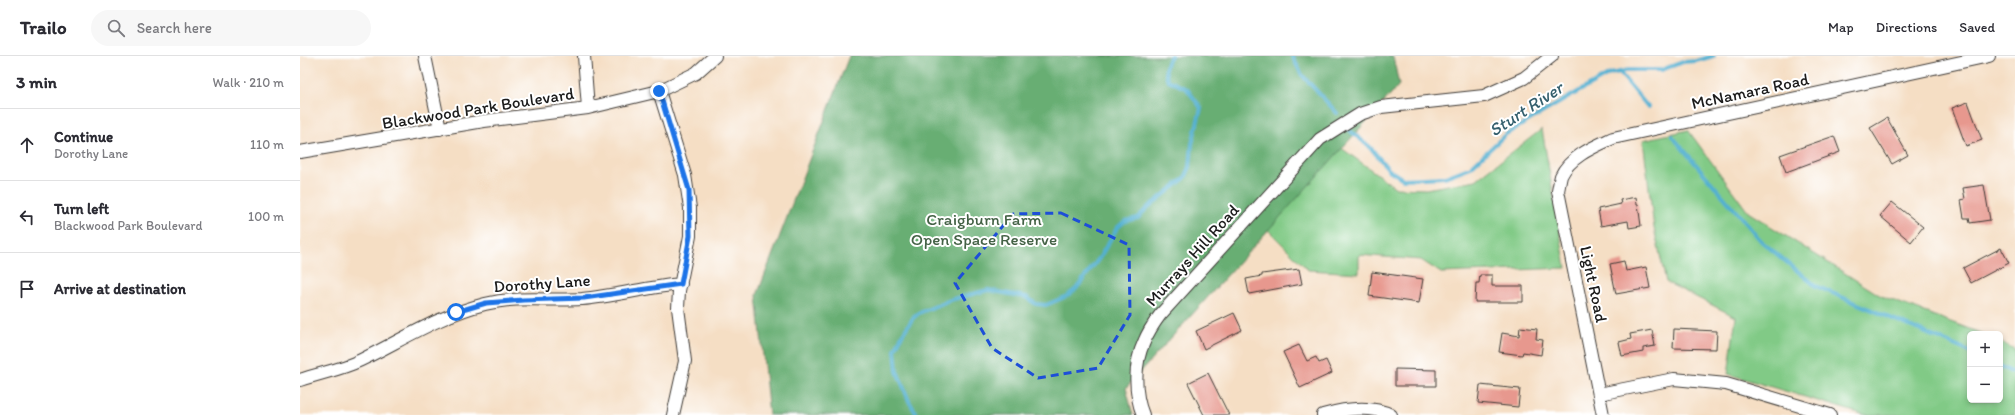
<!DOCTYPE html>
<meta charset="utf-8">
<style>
body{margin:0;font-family:Itim,sans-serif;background:#f7f7f7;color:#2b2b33}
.controls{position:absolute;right:12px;bottom:12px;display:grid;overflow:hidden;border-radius:6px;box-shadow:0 2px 6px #0003}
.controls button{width:36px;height:36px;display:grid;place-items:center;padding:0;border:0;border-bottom:1px solid #e1e1e2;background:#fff;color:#2b2b33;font:20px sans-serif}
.stop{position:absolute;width:12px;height:12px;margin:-9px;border:3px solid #1a73e8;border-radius:50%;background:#fff}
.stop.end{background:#1a73e8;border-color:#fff;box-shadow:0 1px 4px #0008}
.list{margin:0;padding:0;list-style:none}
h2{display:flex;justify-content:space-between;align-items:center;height:52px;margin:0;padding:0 16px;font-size:17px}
h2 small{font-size:13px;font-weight:400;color:#7c7c81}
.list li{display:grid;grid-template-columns:26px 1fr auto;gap:12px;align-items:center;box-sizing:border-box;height:72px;padding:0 16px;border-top:1px solid #e1e1e2}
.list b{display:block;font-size:15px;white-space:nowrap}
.list p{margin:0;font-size:13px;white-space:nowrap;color:#7c7c81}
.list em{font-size:13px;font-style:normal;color:#7c7c81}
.icon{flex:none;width:22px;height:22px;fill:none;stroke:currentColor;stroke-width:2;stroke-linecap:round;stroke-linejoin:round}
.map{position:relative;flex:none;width:1715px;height:359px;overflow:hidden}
header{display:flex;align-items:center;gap:24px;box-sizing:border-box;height:56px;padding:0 20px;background:#fff;border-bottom:1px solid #e1e1e2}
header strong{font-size:19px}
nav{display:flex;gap:22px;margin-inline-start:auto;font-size:14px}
.search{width:280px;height:36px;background:#f7f7f7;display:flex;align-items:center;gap:10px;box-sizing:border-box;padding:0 14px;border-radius:22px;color:#7c7c81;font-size:15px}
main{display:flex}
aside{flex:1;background:#fff}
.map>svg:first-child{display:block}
.green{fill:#81ca86;stroke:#4e7351}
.forest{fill:#68ae73;stroke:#426548}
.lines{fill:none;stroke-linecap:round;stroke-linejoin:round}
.stream{stroke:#52b0d1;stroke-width:4}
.building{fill:#e7988e}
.street-casing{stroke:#3d3935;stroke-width:14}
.street{stroke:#fff;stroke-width:12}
.route{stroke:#1a73e8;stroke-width:5}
.marked{fill:none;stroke:#1d4ed8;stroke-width:3;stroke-dasharray:8 5;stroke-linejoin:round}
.labels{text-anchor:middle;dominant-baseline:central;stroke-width:4;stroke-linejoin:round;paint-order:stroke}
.street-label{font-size:17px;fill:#1c1c1c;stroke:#fff}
.park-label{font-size:17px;fill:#446246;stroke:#fff}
.water-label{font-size:18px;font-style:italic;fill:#345f6d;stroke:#fff}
</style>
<header>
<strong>Trailo</strong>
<div class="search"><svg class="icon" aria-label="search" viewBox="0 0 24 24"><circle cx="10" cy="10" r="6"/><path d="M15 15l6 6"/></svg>Search here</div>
<nav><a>Map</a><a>Directions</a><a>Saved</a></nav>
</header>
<main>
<aside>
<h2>3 min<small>Walk · 210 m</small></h2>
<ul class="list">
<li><svg class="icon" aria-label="ahead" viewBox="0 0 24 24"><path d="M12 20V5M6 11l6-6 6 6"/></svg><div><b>Continue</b><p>Dorothy Lane</p></div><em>110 m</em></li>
<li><svg class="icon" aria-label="left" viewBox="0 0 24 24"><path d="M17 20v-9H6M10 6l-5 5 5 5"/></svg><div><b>Turn left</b><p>Blackwood Park Boulevard</p></div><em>100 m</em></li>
<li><svg class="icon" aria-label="arrive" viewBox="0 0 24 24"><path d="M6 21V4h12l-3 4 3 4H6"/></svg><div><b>Arrive at destination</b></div></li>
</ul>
</aside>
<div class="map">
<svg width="1715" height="359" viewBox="0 0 1715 359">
<rect width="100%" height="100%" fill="#fff"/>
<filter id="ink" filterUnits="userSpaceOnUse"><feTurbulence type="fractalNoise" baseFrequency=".025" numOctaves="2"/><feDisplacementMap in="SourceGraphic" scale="8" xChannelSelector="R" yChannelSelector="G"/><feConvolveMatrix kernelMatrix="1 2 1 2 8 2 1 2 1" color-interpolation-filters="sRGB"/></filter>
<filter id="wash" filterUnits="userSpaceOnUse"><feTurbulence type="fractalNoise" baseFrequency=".012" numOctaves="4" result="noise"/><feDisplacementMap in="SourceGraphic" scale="16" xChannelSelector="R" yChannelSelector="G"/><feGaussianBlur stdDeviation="0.9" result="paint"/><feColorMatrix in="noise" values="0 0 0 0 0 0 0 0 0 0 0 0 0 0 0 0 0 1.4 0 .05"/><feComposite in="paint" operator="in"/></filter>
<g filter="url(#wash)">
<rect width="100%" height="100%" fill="#f5dec4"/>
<path class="green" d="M1242 73 1266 212 1141 217 1121 204 1059 199V217L1008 214 963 169 1040 91 1096 132 1126 133 1176 124Z
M1388 74 1448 156 1581 240 1683 278H1670V344H1700V286L1715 293V359H1565L1428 318 1436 261 1366 226 1354 172 1343 84Z"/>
<path class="forest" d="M549 0H1093L1099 29 826 332 833 359H469L457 239Z"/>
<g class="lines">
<path class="stream" d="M992 0 1002 19 1037 57
M1319 16 1348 51
M1049 74 1070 91 1089 114 1103 123 1145 121 1171 111 1206 78 1276 37 1310 18 1329 14H1361L1383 6 1396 5 1414 0
M1372 80 1462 186 1516 230 1670 296
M1700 310 1715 318
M617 359 609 345 597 315 595 294 602 279 613 262 619 257 650 244 688 234 726 241 736 248 746 249 767 240 776 233 800 201 817 172 825 165 838 162 847 152 885 122 890 111 892 88 901 52 887 33 868 24C864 16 865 7 871 0"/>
</g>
<g id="blocks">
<path class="building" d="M1668 46 1682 84 1666 90 1652 52Z
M1587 62 1608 99 1592 108 1570 72Z
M1534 80 1540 96 1486 116 1480 99Z
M1684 129 1690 164 1670 167 1669 162H1664L1661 144 1665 143 1663 132Z
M1336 141 1337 148H1338L1341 170 1329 172 1328 165 1301 170 1298 153 1321 148 1320 144Z
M1592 146 1623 171 1611 186 1580 160Z
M1701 192 1709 207 1671 227 1663 212Z
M1324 205 1326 215 1346 211 1350 232 1316 238 1310 208Z
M999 213 1002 228 949 238 946 223 962 220V218Z
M1072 216 1123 223 1119 247 1069 240Z
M1180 219H1192V230H1223V246H1175L1176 227H1179Z
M934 257 942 274 904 293 896 275Z
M1220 271 1237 273 1236 283 1243 284 1241 299 1223 296 1222 299 1199 296 1202 277 1219 280Z
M1374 273 1417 275 1416 293 1373 292Z
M1352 274 1355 290 1343 292V296L1322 300 1319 286 1331 283 1330 278Z
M999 289 1007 305 1016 301 1019 307 1026 304 1032 317 1000 332 983 296Z
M1095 313 1136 314V330H1095Z
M908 317 929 359H904L888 327Z
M1180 329 1220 333 1218 351 1178 347Z"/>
</g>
</g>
<g filter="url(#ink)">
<use href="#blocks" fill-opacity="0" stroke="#3d3935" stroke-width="1"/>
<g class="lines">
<defs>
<path id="street" d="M125 0 140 73
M284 0 288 52
M359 35 385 119 390 152V180L379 235 378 252 385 305 373 359
M0 96 184 65 288 52 359 35 396 17 415 0
M0 324C20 317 41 314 61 304 102 284 140 259 185 248 216 240 250 245 282 243 315 240 348 231 381 228
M1299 338 1374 323 1426 328 1530 359
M843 359C834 337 834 307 844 286 848 276 854 267 860 259L1020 83 1060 58 1081 51 1184 40 1224 22 1252 0
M1023 359C1044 353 1071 349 1091 359
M1303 359 1258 135C1259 130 1260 124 1261 120 1270 100 1296 90 1313 82L1689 0"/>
</defs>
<use href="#street" class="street-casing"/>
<use href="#street" class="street"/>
</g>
</g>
<g class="lines" filter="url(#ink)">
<path class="route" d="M156 256 186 247 223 244 284 242 381 228 390 180 389 134 359 35"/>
</g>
<path class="marked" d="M761 157 829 189 830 259 798 312 738 322 692 292 655 227 713 158Z"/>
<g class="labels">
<g class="street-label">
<text transform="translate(1450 35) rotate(-12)">McNamara Road</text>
<text transform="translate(178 52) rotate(-9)">Blackwood Park Boulevard</text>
<text transform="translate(892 199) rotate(-48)">Murrays Hill Road</text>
<text transform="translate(242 227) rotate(-4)">Dorothy Lane</text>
<text transform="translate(1294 228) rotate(78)">Light Road</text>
</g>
<g class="park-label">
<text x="684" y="163">Craigburn Farm<tspan x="684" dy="20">Open Space Reserve</tspan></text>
</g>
<g class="water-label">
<text transform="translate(1226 53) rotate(-33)">Sturt River</text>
</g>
</g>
</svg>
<div class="controls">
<button>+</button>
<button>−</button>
</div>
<div class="stop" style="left:156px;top:256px"></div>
<div class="stop end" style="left:359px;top:35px"></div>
</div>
</main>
